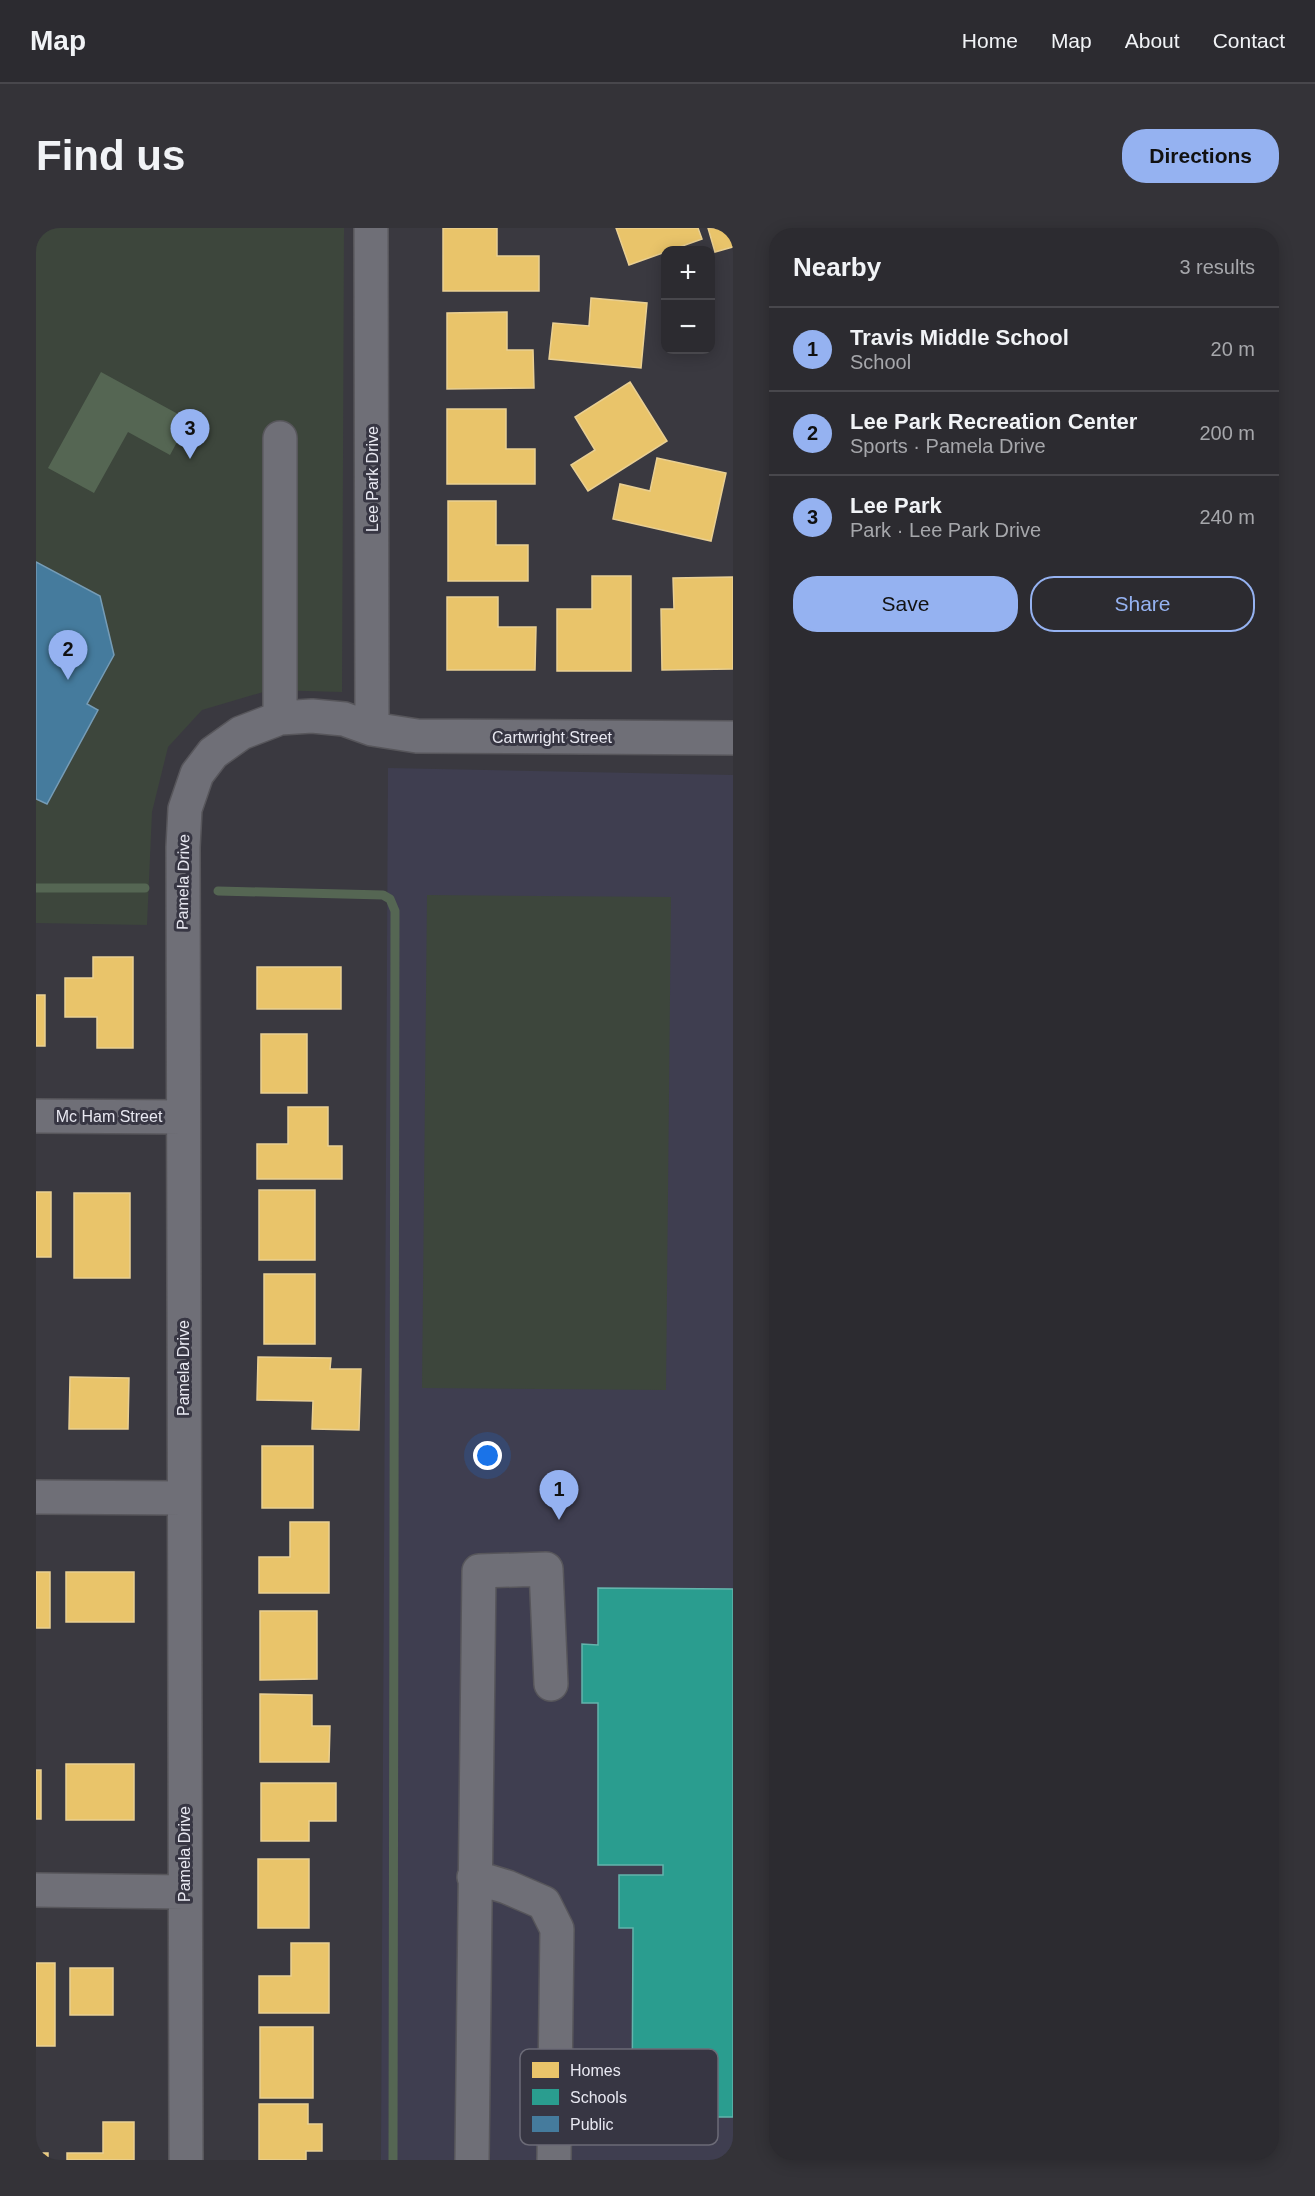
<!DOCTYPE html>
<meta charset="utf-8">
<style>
body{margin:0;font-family:Helvetica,sans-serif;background:#343338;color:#f1f3f6}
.controls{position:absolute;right:18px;top:18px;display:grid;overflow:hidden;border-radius:12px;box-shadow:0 3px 15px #0003}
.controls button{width:54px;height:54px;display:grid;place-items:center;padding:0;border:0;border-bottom:2px solid #48474c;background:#2c2b30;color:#f1f3f6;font:30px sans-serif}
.you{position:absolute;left:452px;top:1228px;width:21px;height:21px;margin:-15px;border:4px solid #fff;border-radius:50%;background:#1a73e8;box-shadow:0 0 0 9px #1a73e833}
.badge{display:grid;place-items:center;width:39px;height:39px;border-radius:50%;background:#95b2f1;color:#111;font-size:20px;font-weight:700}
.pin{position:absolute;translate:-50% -50px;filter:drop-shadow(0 2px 3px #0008)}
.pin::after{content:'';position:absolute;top:32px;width:21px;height:18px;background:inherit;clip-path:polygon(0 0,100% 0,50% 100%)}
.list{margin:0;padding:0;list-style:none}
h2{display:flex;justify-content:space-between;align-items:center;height:78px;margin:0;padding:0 24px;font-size:26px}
h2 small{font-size:20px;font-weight:400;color:#a6a7ab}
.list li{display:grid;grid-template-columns:39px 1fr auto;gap:18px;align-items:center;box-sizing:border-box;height:84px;padding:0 24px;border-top:2px solid #48474c}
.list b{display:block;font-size:22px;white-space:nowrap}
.list p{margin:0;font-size:20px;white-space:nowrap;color:#a6a7ab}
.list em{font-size:20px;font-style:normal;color:#a6a7ab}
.actions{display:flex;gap:12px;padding:18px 24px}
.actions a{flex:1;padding:14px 0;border:2px solid #95b2f1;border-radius:24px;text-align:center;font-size:21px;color:#95b2f1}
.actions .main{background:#95b2f1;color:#111}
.map{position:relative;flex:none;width:697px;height:1932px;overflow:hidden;border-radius:24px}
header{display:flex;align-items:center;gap:36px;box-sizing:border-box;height:84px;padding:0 30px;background:#2c2b30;border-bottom:2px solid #48474c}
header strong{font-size:28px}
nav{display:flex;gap:33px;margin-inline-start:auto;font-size:21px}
.intro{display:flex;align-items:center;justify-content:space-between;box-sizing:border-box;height:144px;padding:0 36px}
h1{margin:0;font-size:42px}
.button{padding:15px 27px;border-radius:24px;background:#95b2f1;color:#111;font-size:21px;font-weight:700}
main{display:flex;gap:36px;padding:0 36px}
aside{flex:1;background:#2c2b30;border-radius:24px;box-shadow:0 3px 15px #0003}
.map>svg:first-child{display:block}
.built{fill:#3f3e50}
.green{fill:#3d463c}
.water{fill:#556653}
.homes{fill:#e9c46a;stroke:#e9cf92;stroke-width:1.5}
.schools{fill:#2a9d8f;stroke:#63b4ac;stroke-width:1.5}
.public{fill:#457b9d;stroke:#769cb6;stroke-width:1.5}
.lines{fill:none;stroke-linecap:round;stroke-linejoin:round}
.stream{stroke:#556653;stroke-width:9}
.minor-casing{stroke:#57565b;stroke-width:36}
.minor{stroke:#6f6f77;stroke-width:33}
.labels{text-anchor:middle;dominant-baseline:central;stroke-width:6;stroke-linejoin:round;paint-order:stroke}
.street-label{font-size:16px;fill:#e8e8f1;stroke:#373643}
.key{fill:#373643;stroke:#6c6b77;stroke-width:1.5}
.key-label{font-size:16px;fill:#e8e8f1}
</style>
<header>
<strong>Map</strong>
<nav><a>Home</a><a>Map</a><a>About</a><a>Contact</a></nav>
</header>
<div class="intro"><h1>Find us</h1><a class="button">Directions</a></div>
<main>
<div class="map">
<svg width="697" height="1932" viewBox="0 0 697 1932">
<rect width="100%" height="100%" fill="#3a3940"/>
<path class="built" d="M352 540 697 547V1932H345Z"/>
<path class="green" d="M0 0H308L306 464 234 462 166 482 132 519 116 584 111 697 0 695Z
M391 667 635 669 630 1162 386 1160Z"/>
<path class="water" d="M65 144 153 192 134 227 92 204 58 265 12 240Z"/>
<path class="homes" d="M407 0H461V28H503V63H407Z
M580 0H662L666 11 593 37Z
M672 0H697V19L679 24Z
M555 70 611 75 605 140 513 131 517 95 553 98Z
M471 84V122H497L498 160 411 161V85Z
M594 154 631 213 552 263 535 237 559 222 539 189Z
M411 181H470V221H499V256H411Z
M621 230 690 245 675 313 577 291 584 256 614 263Z
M412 273H460V317H492V353H412Z
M556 348H595V443H521V381H556Z
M697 349V441L626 442 625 381H638L637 350Z
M411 369H462V399H500L499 442H411Z
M57 729H97V820H61V789H29V750H57Z
M221 739H305V781H221Z
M0 767H9V818H0Z
M225 806H271V865H225Z
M252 879H292V918H306V951H221V916H252Z
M223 962H279V1032H223Z
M0 964H15V1029H0Z
M38 965H94V1050H38Z
M228 1046H279V1116H228Z
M222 1129 295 1130 294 1141H325L323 1202 276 1201 277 1173 221 1172Z
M34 1149 93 1150 92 1201H33Z
M226 1218H277V1280H226Z
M254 1294H293V1365H223V1329H254Z
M0 1344H14V1400H0Z
M30 1344H98V1394H30Z
M224 1383H281V1451L224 1452Z
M224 1466 276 1467V1498H294L293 1534H224Z
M30 1536H98V1592H30Z
M0 1542H5V1591H0Z
M225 1555H300V1593H273V1613H225Z
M222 1631H273V1700H222Z
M255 1715H293V1785H223V1748H255Z
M0 1735H19V1818H0Z
M34 1740H77V1787H34Z
M224 1799H277V1870H224Z
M223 1876H272V1896H286V1923H270V1932H223Z
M67 1894H98V1932H31V1925H67Z
M0 1925H12V1932H0Z"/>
<path class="schools" d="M562 1360 697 1361V1889H596L597 1700H583V1647H627V1637H562V1475H546V1416L562 1417Z"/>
<path class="public" d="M0 334 64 368 78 427 51 476 62 482 11 576 0 571Z"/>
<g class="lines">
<path class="stream" d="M0 660H109
M182 663 347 667 354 671 359 683 357 1932"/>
<defs>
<path id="minor" d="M335 0 336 501
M244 210V490
M0 888 147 889
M0 1269 147 1270
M438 1649 471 1659 508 1675 521 1701 518 1932
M0 1662 148 1664
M150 1932 147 619 149 581 161 546 177 525 205 505 244 490 276 488 308 491 336 501 381 508 697 510
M436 1932 443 1343 510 1341 515 1456"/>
</defs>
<use href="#minor" class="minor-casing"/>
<use href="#minor" class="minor"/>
</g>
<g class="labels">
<g class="street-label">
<text transform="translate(336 251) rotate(-90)">Lee Park Drive</text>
<text x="516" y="509">Cartwright Street</text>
<text transform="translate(147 654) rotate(-89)">Pamela Drive</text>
<text x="73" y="888">Mc Ham Street</text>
<text transform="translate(147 1140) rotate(-90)">Pamela Drive</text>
<text transform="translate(148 1626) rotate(-90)">Pamela Drive</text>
</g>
</g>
<rect x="484" y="1821" width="198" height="96" rx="9" class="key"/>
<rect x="496" y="1834" width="27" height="16" fill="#e9c46a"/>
<rect x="496" y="1861" width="27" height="16" fill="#2a9d8f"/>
<rect x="496" y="1888" width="27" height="16" fill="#457b9d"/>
<g class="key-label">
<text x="534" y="1848">Homes</text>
<text x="534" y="1875">Schools</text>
<text x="534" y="1902">Public</text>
</g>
</svg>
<div class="controls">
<button>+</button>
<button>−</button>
</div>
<div class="you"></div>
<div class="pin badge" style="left:523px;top:1292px">1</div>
<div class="pin badge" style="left:32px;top:452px">2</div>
<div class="pin badge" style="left:154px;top:231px">3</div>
</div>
<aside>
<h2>Nearby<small>3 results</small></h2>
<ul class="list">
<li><span class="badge">1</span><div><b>Travis Middle School</b><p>School</p></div><em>20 m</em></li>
<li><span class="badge">2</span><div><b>Lee Park Recreation Center</b><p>Sports · Pamela Drive</p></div><em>200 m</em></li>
<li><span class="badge">3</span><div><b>Lee Park</b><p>Park · Lee Park Drive</p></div><em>240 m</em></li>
</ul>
<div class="actions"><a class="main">Save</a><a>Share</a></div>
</aside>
</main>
